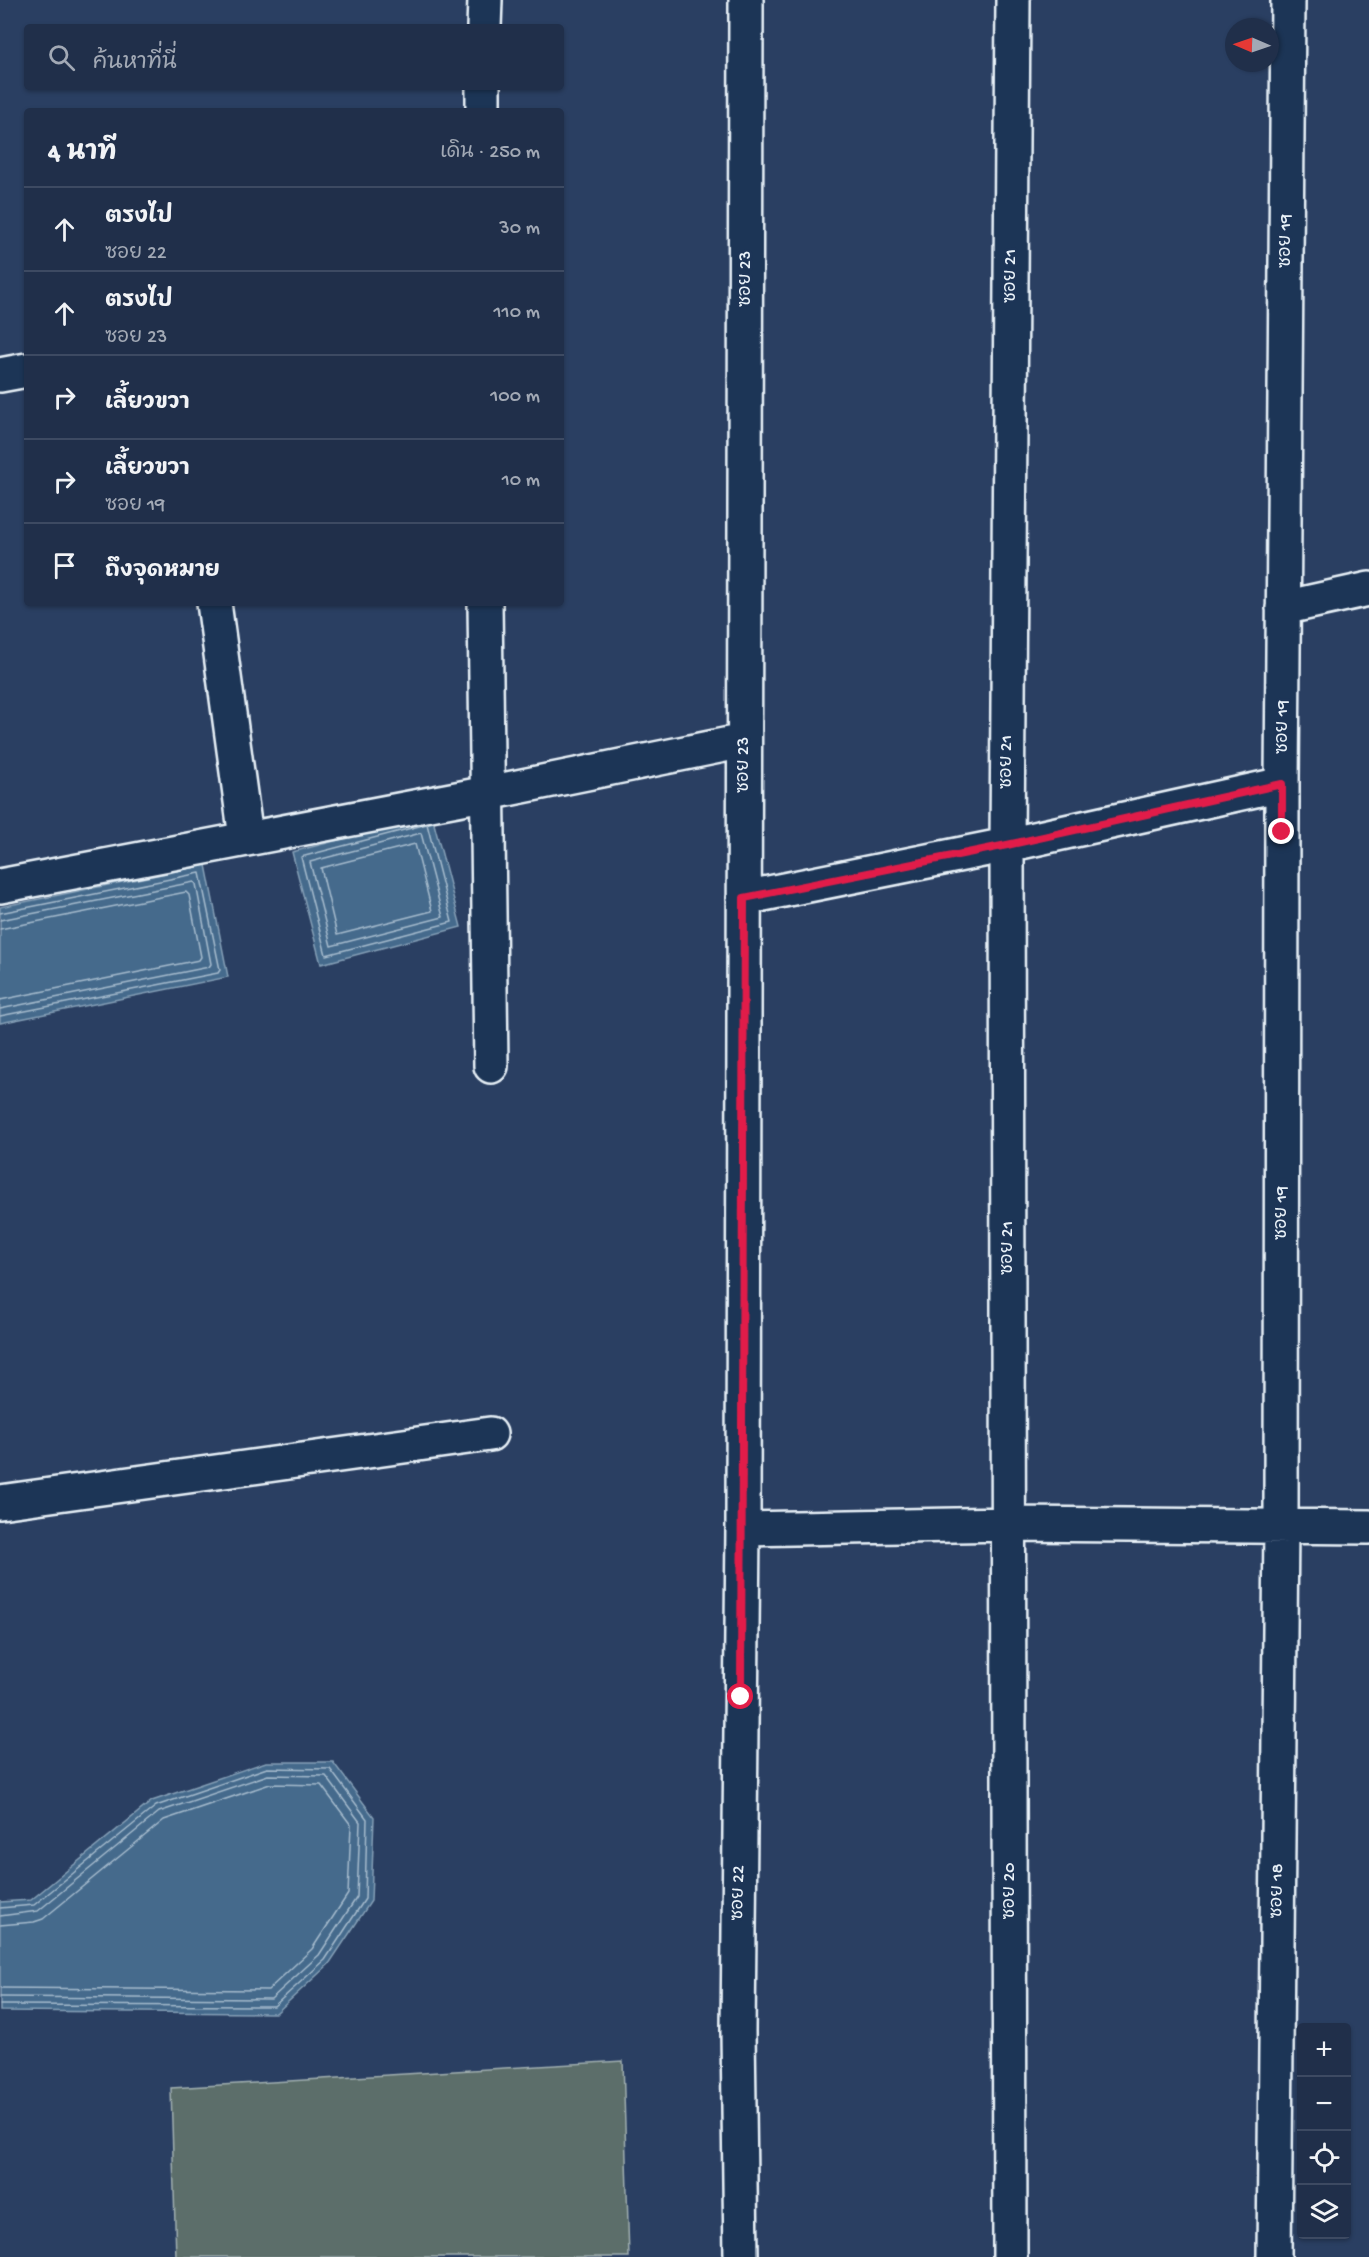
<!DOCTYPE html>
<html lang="th">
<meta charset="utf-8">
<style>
body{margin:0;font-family:"Gochi Hand","Playpen Sans Thai",sans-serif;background:#2d3b54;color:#f1f3f6}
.controls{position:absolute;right:18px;bottom:18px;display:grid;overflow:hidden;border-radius:6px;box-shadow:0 2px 4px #0004}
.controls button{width:54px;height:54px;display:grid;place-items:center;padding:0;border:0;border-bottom:2px solid #3d4a62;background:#202f4a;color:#f1f3f6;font:30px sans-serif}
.compass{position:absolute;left:1225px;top:18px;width:54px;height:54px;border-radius:50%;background:#202f4a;box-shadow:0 2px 4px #0004;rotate:272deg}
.stop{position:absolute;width:18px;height:18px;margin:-14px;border:4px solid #e11d48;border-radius:50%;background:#fff}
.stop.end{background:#e11d48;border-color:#fff;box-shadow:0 2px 6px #0008}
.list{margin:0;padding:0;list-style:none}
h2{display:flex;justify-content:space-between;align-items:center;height:78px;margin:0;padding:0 24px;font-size:26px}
h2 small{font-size:20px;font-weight:400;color:#a2a9b5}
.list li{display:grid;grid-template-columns:39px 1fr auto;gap:18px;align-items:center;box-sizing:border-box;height:84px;padding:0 24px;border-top:2px solid #3d4a62}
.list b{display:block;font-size:22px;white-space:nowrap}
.list p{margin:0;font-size:20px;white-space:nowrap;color:#a2a9b5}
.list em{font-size:20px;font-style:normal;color:#a2a9b5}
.icon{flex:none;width:33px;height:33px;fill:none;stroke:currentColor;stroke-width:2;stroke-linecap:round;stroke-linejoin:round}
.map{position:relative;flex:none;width:1369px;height:2257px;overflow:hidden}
.search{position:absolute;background:#202f4a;box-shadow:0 2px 4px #0004;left:24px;top:24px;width:540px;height:66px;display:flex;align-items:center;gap:15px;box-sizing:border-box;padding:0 21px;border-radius:6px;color:#a2a9b5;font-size:22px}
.panel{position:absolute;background:#202f4a;box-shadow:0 2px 4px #0004;left:24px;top:108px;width:540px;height:498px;border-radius:6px}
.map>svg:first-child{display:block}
.green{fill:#5b6e6a;stroke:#a2b0b1;stroke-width:1.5}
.water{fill:#446a8c;stroke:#86a0b7;stroke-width:1.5}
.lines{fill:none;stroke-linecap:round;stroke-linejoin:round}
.shore{stroke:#a6bbcd;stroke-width:1.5}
.minor-casing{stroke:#e8f1f8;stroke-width:38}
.minor{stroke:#1d3557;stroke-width:33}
.route{stroke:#e11d48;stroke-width:8}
.labels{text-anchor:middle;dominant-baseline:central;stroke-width:5;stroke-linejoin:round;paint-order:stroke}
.street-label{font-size:18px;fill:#e8f1f8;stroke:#1d3557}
</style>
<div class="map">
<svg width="1369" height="2257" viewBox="0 0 1369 2257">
<rect width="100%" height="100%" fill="#2a3f62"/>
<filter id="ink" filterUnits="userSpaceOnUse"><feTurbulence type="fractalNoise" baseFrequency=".0167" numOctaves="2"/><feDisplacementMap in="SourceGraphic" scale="12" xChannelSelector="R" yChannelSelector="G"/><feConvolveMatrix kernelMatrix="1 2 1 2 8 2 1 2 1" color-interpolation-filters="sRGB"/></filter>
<g filter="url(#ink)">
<path class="green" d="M623 2061 629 2257H176L171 2088Z"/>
<path class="water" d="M432 816 461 927 321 964 292 852Z
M206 865 228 977 0 1023V907Z
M266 1762H333L374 1817 371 1901 329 1964 276 2013 0 2011V1902L31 1900 152 1801Z"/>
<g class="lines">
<path class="shore" d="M427 824 452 922 326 955 301 857Z
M421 833 443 917 331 946 310 862Z
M415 844 432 911 337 935 321 868Z
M0 913 200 873 220 970 218 973 0 1016
M0 920 194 882 196 884 211 964 209 967 0 1009
M0 929 186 892 189 895 201 957 199 960 0 1000
M0 1908 34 1905 156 1806 267 1768 330 1769 367 1819 365 1899 325 1960 274 2006 0 2005
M0 1916 38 1911 159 1812 268 1775 326 1776 360 1822 357 1897 319 1955 271 1999 0 1997
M0 1925 34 1922 43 1919 164 1820 270 1784 321 1785 351 1825 348 1894 312 1949 268 1990 0 1988"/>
<defs>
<path id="minor" d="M484 27 485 0
M483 111V87
M0 375 27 370
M214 603 246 838
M485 603 491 1066
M1283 608 1369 589
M0 886 488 793 744 741
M744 898 1007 845 1282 784
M0 1502 490 1434
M743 1529 1009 1524 1369 1527
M741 2257 738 2031 743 1529 746 0
M1010 2257 1007 845 1013 0
M1274 2257 1281 1526 1282 784 1288 0"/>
</defs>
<use href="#minor" class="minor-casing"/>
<use href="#minor" class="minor"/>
</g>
</g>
<g class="lines" filter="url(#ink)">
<path class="route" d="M741 1697 744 898 1007 845 1282 784V832"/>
</g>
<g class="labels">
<g class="street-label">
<text transform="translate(1286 241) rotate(-90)">ซอย 19</text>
<text transform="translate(1011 276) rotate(-90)">ซอย 21</text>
<text transform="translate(746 279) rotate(-90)">ซอย 23</text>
<text transform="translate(1283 727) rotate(-90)">ซอย 19</text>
<text transform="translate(1007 762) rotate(-90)">ซอย 21</text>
<text transform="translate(744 765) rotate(-90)">ซอย 23</text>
<text transform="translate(1282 1213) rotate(-90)">ซอย 19</text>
<text transform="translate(1008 1248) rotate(-90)">ซอย 21</text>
<text transform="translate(1010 1891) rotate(-90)">ซอย 20</text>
<text transform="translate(1278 1891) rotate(-89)">ซอย 18</text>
<text transform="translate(739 1893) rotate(-89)">ซอย 22</text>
</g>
</g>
</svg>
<div class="controls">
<button>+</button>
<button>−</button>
<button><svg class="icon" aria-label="locate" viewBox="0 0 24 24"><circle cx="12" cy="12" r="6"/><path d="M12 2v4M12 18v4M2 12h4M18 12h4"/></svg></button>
<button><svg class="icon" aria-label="layers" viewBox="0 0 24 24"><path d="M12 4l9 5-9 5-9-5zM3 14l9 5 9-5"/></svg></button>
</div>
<svg class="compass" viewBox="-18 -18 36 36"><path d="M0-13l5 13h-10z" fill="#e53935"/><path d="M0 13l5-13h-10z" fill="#a2a9b5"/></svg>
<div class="stop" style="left:741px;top:1697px"></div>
<div class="stop end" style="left:1282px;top:832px"></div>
<div class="search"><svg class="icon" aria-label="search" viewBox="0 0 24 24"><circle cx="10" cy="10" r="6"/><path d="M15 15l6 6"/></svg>ค้นหาที่นี่</div>
<section class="panel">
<h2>4 นาที<small>เดิน · 250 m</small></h2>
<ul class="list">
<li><svg class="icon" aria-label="ahead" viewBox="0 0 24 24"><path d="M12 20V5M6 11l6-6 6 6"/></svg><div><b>ตรงไป</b><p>ซอย 22</p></div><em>30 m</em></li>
<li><svg class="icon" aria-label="ahead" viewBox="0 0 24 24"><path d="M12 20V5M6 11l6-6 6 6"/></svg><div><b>ตรงไป</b><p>ซอย 23</p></div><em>110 m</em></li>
<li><svg class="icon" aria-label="right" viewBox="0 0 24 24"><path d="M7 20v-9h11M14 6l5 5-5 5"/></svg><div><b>เลี้ยวขวา</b></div><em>100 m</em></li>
<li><svg class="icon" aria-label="right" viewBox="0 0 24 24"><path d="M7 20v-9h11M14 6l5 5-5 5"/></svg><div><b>เลี้ยวขวา</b><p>ซอย 19</p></div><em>10 m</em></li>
<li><svg class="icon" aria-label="arrive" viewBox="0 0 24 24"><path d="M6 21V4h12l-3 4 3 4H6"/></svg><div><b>ถึงจุดหมาย</b></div></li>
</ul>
</section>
</div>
